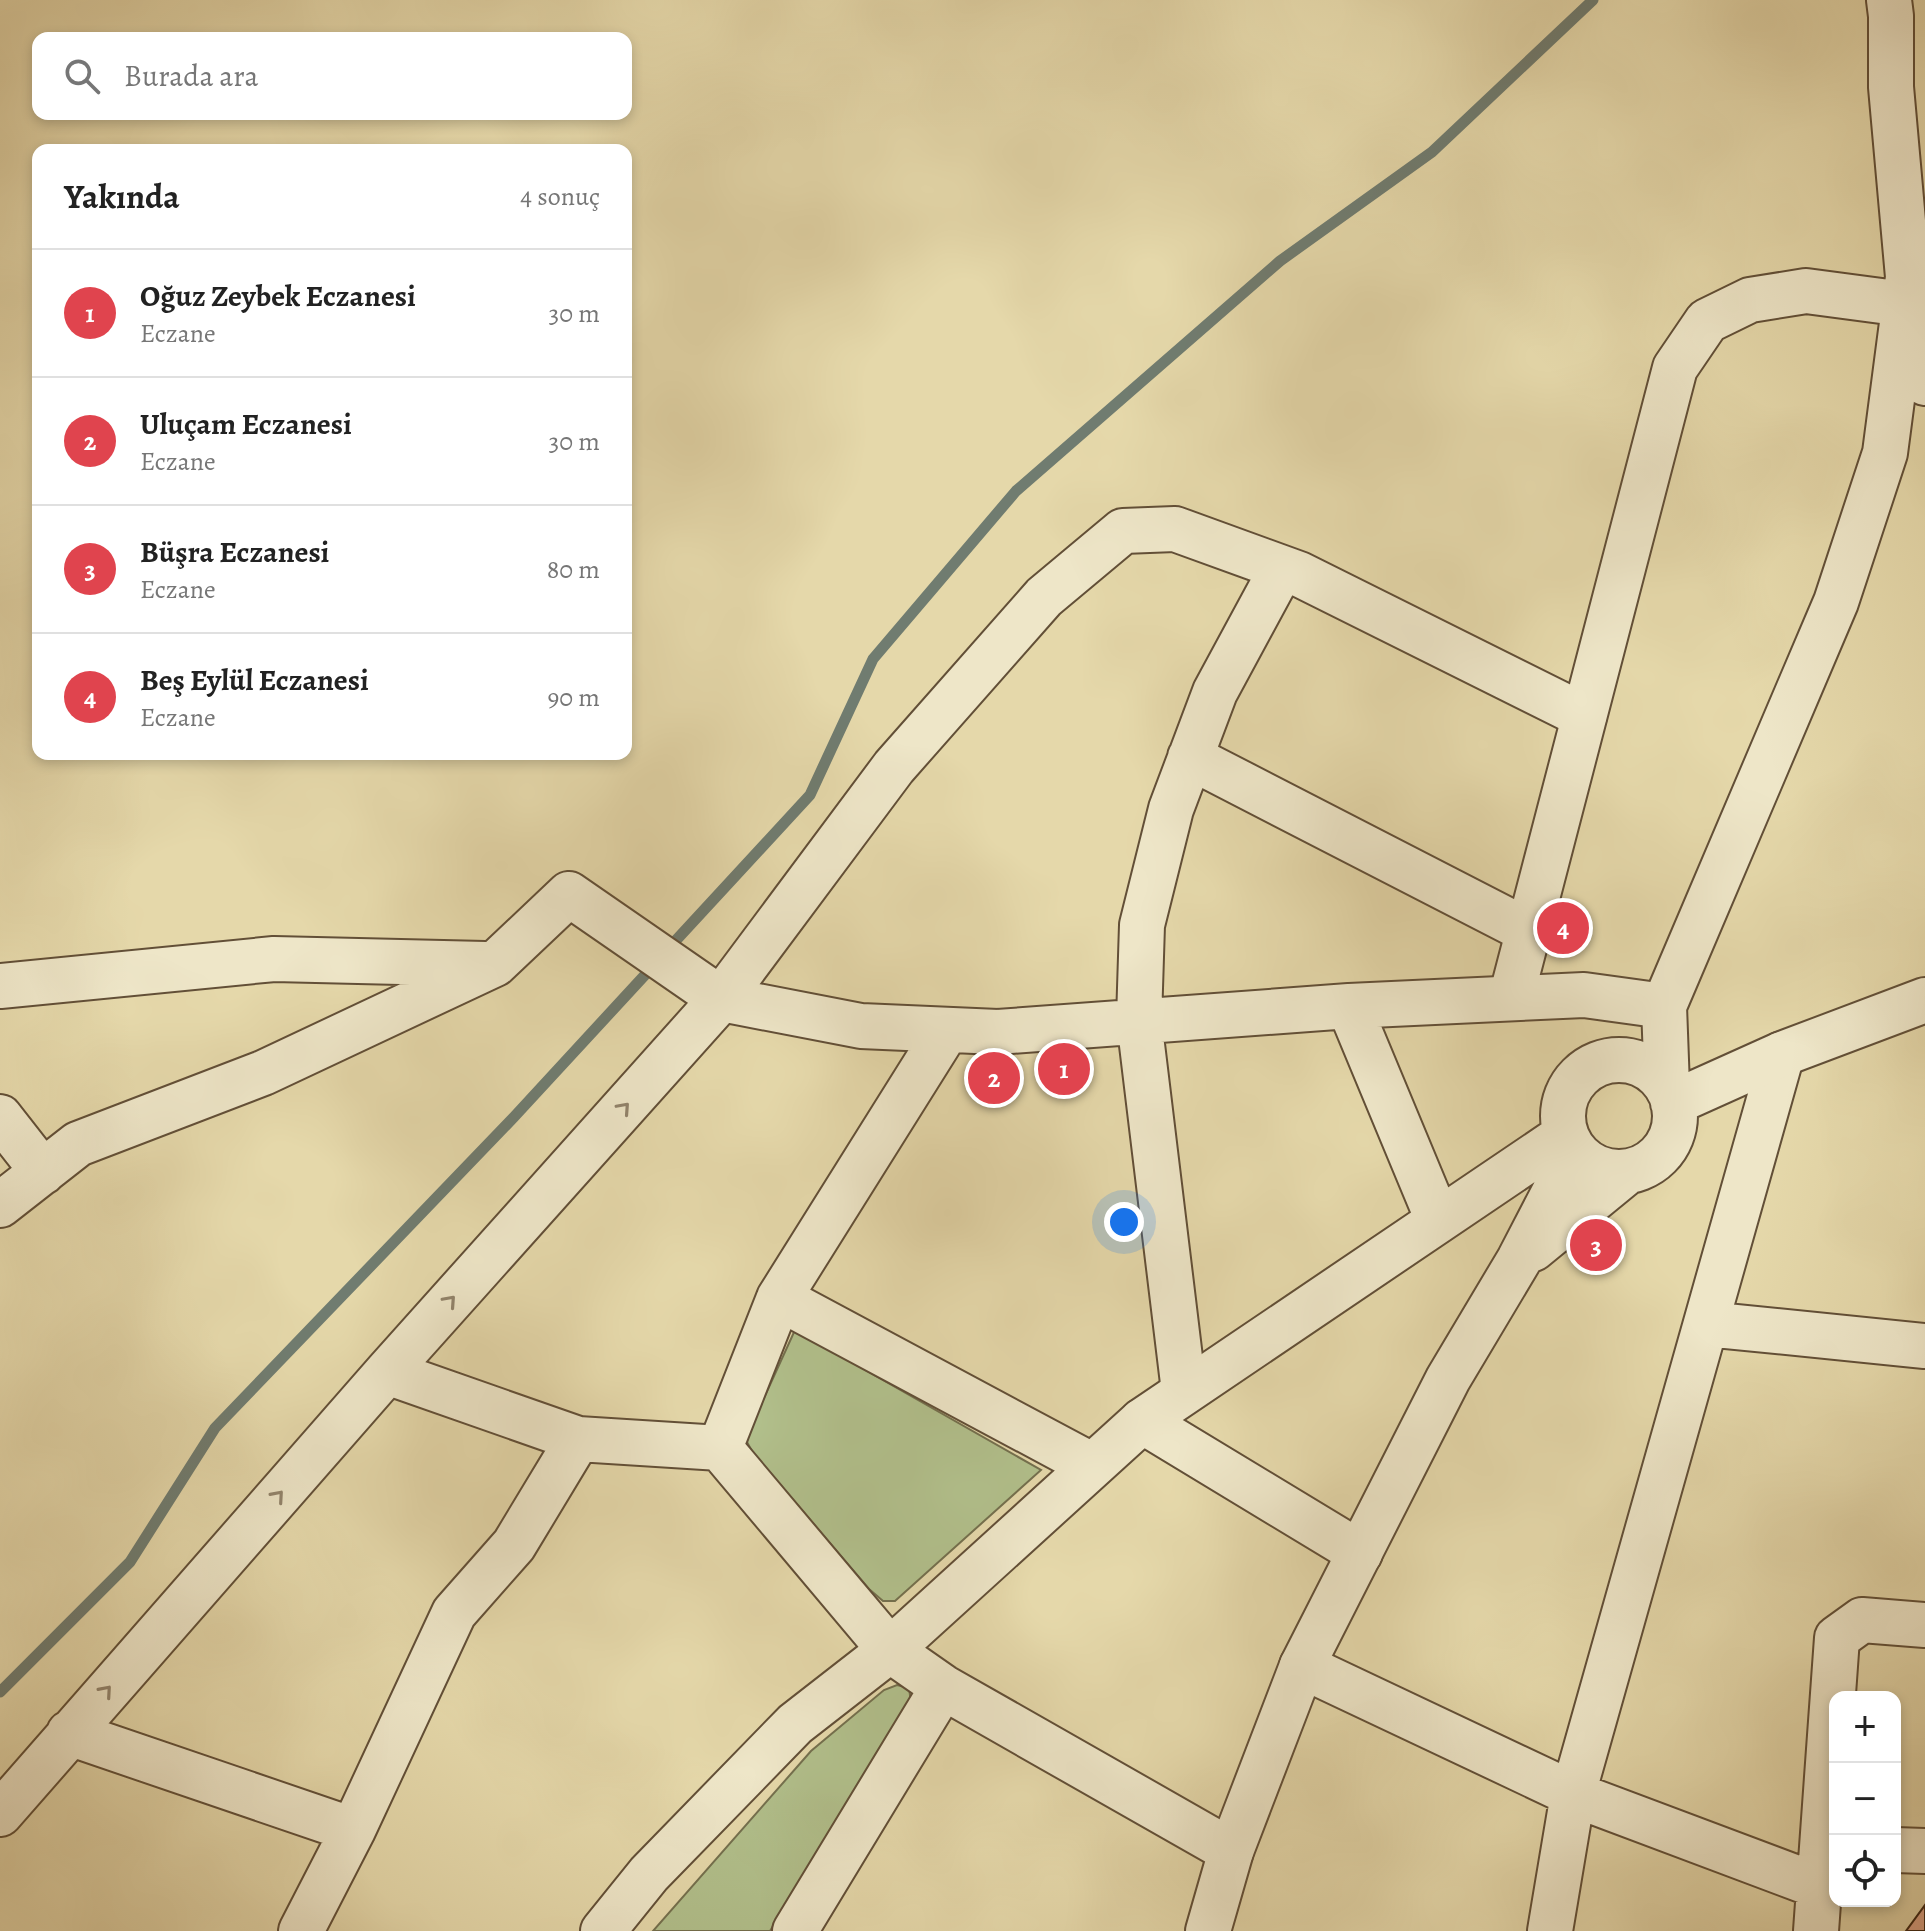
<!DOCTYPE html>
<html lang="tr">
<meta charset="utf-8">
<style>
body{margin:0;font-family:Alegreya,serif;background:#f2f2f2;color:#222}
.controls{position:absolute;right:24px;bottom:24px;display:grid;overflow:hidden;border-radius:16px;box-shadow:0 4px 12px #0003}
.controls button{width:72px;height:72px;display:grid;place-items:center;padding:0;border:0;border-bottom:2px solid #e0e0e0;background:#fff;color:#222;font:40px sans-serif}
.you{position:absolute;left:1124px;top:1222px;width:28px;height:28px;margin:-20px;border:6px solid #fff;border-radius:50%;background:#1a73e8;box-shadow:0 0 0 12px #1a73e833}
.badge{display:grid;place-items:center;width:52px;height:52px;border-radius:50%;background:#8f2418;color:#fff;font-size:26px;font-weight:700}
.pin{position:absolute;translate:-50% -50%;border:4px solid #fff;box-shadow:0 2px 8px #0006}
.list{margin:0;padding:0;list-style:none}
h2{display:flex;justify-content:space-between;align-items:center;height:104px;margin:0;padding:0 32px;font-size:34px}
h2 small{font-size:26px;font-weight:400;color:#767676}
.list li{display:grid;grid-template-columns:52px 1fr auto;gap:24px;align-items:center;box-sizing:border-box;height:128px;padding:0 32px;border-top:2px solid #e0e0e0}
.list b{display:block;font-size:30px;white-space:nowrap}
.list p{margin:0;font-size:26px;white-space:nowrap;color:#767676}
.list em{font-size:26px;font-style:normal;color:#767676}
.icon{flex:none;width:44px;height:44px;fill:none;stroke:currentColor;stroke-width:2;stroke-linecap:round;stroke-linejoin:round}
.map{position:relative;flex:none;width:1925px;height:1931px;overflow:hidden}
.search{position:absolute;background:#fff;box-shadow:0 4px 12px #0003;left:32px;top:32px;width:600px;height:88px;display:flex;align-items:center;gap:20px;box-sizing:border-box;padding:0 28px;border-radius:16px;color:#767676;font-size:30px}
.panel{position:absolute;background:#fff;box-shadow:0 4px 12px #0003;left:32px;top:144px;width:600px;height:616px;border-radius:16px}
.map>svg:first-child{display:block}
.green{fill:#b1bf8b;stroke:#74704e;stroke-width:2}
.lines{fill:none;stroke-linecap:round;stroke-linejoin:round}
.stream{stroke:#707c70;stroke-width:11}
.building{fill:#dca286;stroke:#362111;stroke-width:2}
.minor-casing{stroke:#624f37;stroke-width:48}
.tertiary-casing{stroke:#624f37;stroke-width:48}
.minor{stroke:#eee6c8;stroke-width:44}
.tertiary{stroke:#eee6c8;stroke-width:44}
.oneway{stroke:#92846c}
</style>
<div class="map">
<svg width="1925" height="1931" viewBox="0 0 1925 1931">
<rect width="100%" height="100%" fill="#e5d8aa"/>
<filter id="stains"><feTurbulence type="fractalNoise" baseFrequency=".0025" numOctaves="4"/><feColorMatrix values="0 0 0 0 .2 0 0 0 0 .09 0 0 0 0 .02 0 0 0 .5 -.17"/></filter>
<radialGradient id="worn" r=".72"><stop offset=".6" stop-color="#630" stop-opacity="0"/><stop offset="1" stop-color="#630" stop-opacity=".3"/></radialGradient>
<path class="green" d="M795 1330 1041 1470 895 1601H883L869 1589 753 1453 747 1442 749 1431Z
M897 1685 909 1688 911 1702 770 1931H653L811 1751 884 1690Z"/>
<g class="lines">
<path class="stream" d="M667 950 810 795 873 659 1016 491 1280 261 1432 152 1593 0
M0 1692 130 1562 215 1428 514 1117 656 963"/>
</g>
<path class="building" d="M1925 1905V1931H1906Z"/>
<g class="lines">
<defs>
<path id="minor" d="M1904 304 1925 383
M1190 757 1528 931
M0 986 274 959 485 964
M1349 1006 1438 1220
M947 1030 779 1298 720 1448 890 1650 943 1687 1231 1851
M0 1117 43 1172
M0 1205 78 1144 263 1073 495 964 569 894 721 999 861 1026 998 1032 1349 1006 1584 995 1664 1006
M779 1298 1091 1465
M1706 1324 1925 1346
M387 1372 578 1439 720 1448
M1184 1391 1139 1020 1142 925 1171 809 1215 692 1282 568
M1142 1421 1360 1553
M1302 1666 1573 1794 1818 1886
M69 1733 353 1830
M0 1814 387 1372 721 999 894 767 1044 597 1123 531 1175 529 1299 574 1584 716
M1895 1850 1925 1851
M301 1931 353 1830 454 1613 514 1545 578 1439
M795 1931 943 1687
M1550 1931 1573 1794 1782 1054
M1816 1931 1837 1638 1862 1620 1925 1625"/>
<path id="tertiary" d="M1511 998 1675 368 1707 321 1750 300 1806 291 1904 304
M1563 1116a56 56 0 1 1 112 0a56 56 0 1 1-112 0Z
M1667 1087 1664 1006 1836 602 1885 453 1908 277 1891 87V16L1889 0
M1673 1103 1782 1054 1925 1000
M1533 1249 1627 1172
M603 1931 649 1874 795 1724 890 1650 1142 1421 1565 1135
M1208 1931 1231 1851 1302 1666 1448 1379 1519 1260 1575 1152"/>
</defs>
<use href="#minor" class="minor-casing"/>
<use href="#tertiary" class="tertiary-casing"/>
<use href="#minor" class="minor"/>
<use href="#tertiary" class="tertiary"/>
</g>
<defs><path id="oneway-chevron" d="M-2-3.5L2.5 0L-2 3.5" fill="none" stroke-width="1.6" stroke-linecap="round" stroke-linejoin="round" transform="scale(2)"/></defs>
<g class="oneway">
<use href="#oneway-chevron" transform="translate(624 1108) rotate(-48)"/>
<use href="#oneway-chevron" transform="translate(450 1301) rotate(-48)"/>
<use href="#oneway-chevron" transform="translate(278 1496) rotate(-49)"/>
<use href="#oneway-chevron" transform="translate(106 1691) rotate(-49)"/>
</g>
<rect width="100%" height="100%" filter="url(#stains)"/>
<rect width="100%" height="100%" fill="url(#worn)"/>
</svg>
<div class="controls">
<button>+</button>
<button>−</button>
<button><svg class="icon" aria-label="locate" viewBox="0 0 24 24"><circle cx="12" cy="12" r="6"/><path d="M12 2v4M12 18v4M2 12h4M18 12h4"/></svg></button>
</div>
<div class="you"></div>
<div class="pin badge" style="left:1064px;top:1069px;background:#e0444e">1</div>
<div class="pin badge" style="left:994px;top:1078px;background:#e0444e">2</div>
<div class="pin badge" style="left:1596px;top:1245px;background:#e0444e">3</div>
<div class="pin badge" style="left:1563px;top:928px;background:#e0444e">4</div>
<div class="search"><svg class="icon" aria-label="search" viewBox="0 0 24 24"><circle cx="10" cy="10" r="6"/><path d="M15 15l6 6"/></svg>Burada ara</div>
<section class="panel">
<h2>Yakında<small>4 sonuç</small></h2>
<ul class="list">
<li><span class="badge" style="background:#e0444e">1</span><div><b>Oğuz Zeybek Eczanesi</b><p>Eczane</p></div><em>30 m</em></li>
<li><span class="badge" style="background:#e0444e">2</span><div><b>Uluçam Eczanesi</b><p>Eczane</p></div><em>30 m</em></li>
<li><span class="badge" style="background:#e0444e">3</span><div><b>Büşra Eczanesi</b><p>Eczane</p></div><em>80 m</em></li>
<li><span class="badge" style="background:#e0444e">4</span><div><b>Beş Eylül Eczanesi</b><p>Eczane</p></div><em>90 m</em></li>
</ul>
</section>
</div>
